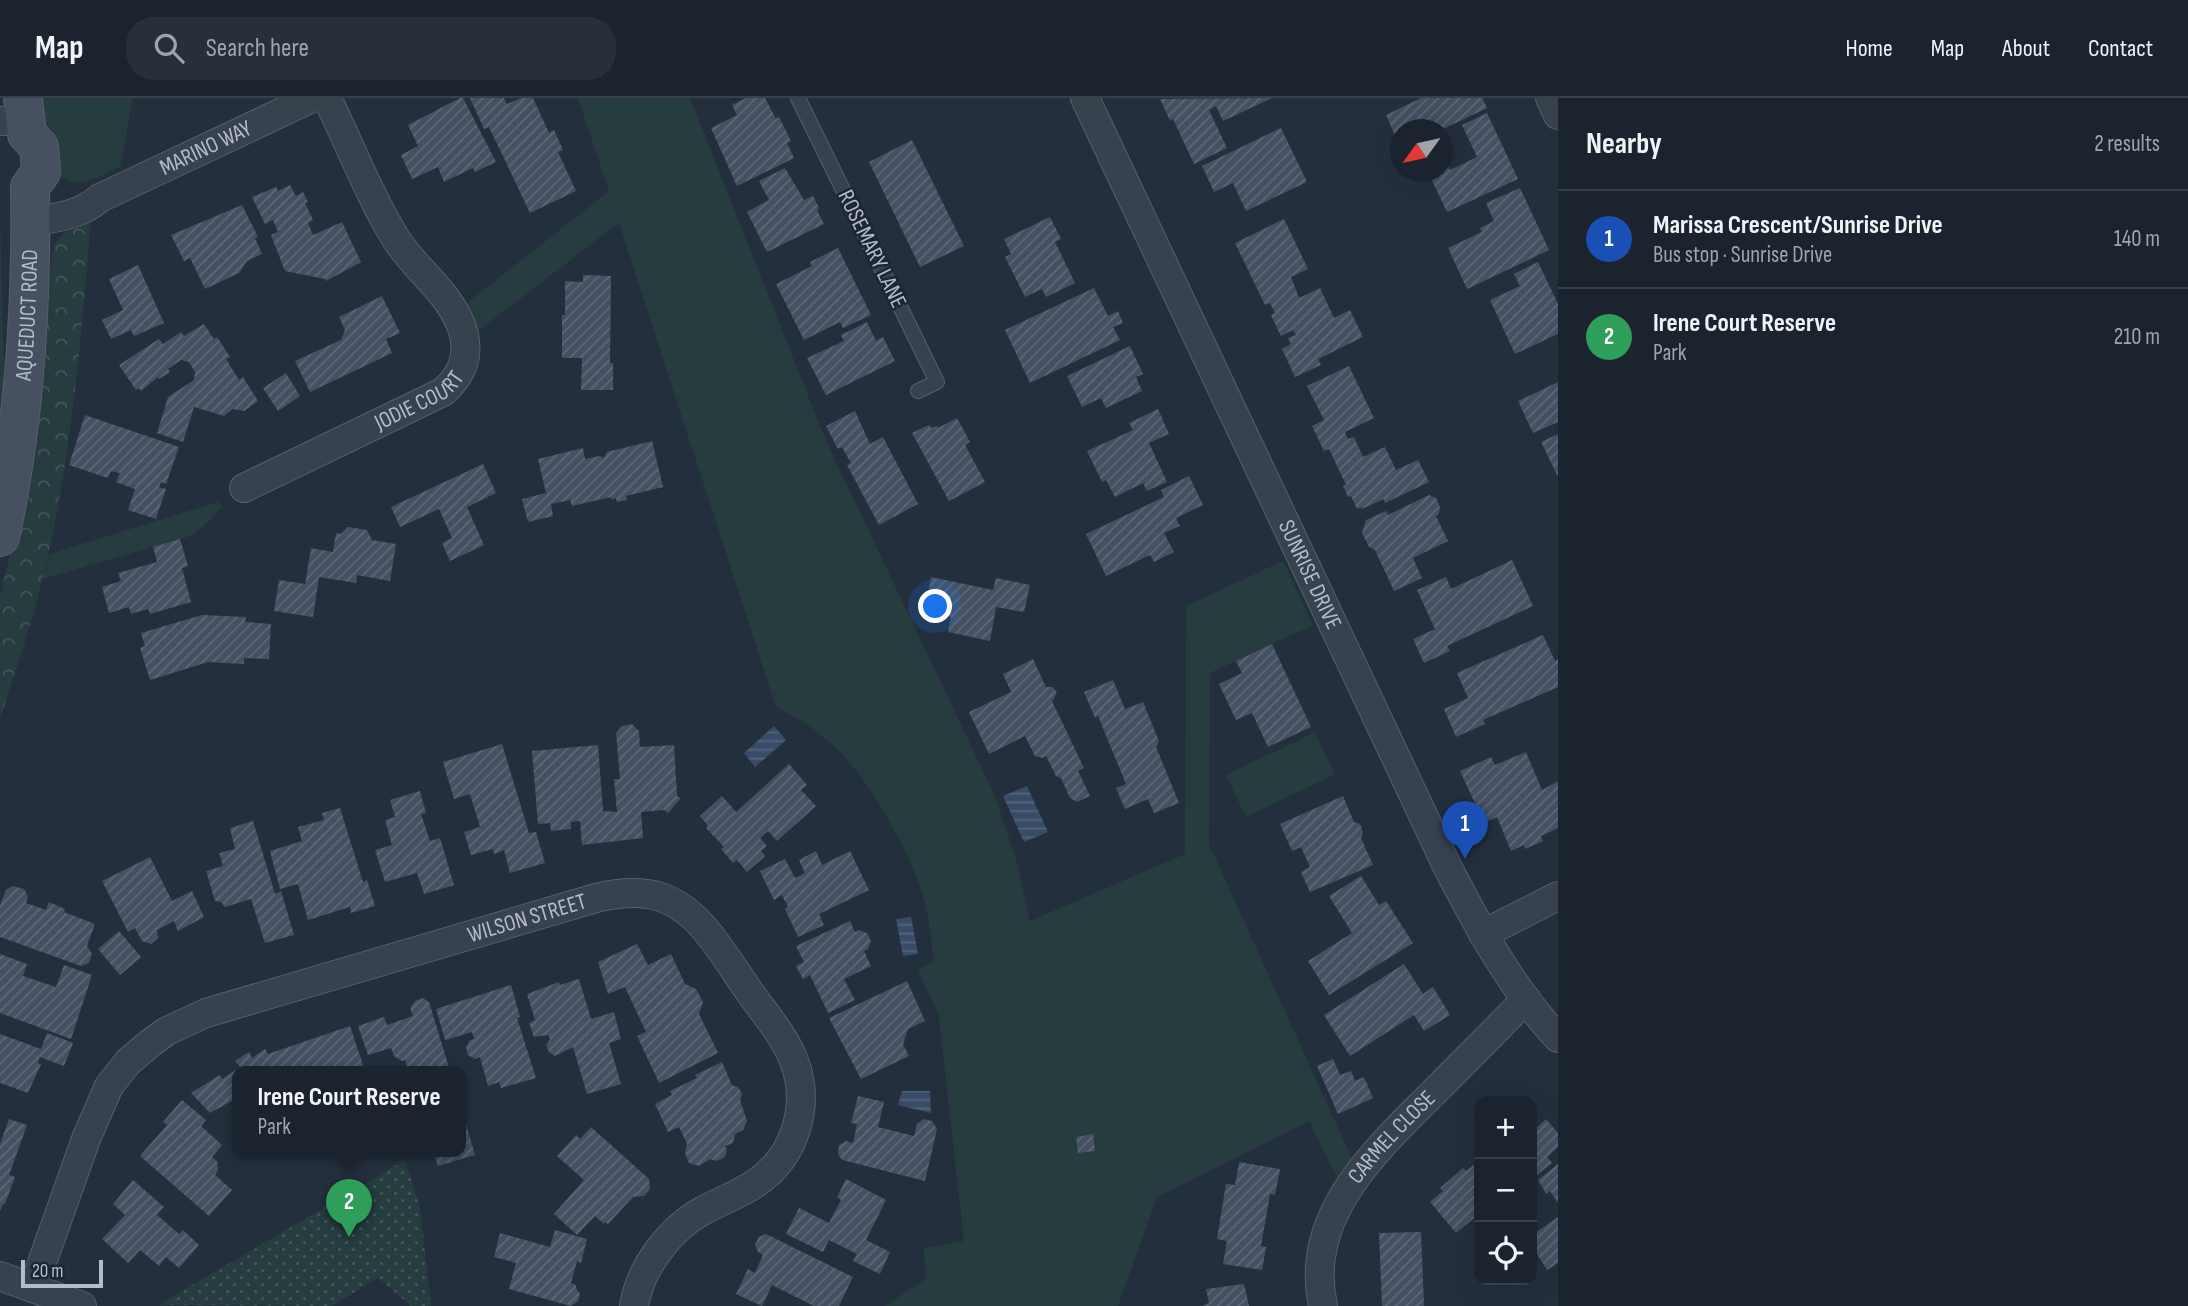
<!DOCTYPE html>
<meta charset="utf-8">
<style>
body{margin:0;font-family:"Sofia Sans Condensed",sans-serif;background:#282f3a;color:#f1f3f6}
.controls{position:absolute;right:21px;bottom:21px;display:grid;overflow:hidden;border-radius:14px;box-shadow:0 7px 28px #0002}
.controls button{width:63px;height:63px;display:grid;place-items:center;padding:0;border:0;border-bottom:2px solid #39404a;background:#1b232e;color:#f1f3f6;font:35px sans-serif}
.compass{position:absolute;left:1390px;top:21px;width:63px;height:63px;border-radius:50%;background:#1b232e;box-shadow:0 7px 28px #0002;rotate:237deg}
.scale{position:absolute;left:21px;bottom:18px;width:82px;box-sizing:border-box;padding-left:7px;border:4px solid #b4bcc9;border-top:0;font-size:19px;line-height:24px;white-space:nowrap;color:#b4bcc9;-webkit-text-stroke:5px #1d2633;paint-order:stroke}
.you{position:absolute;left:936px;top:509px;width:24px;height:24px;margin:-18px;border:5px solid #fff;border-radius:50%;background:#1a73e8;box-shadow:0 0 0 10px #1a73e833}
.badge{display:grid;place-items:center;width:46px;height:46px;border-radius:50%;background:#8ab4f8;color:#fff;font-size:23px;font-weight:700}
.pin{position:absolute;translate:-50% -58px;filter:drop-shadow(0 2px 4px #0008)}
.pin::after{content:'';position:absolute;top:37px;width:24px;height:21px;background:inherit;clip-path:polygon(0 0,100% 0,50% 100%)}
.popup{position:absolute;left:232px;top:968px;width:234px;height:91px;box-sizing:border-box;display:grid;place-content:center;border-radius:14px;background:#1b232e;filter:drop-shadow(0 2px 5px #0005);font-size:23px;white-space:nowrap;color:#a0a4aa}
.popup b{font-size:26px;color:#f1f3f6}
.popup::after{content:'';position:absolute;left:50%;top:100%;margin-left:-14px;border:14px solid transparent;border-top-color:#1b232e}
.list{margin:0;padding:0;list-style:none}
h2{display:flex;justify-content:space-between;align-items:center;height:91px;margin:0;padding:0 28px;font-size:30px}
h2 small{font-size:23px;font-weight:400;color:#a0a4aa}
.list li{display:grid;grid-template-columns:46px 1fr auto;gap:21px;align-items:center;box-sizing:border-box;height:98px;padding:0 28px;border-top:2px solid #39404a}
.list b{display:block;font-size:26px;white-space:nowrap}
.list p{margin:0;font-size:23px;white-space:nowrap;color:#a0a4aa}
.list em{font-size:23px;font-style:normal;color:#a0a4aa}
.icon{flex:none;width:38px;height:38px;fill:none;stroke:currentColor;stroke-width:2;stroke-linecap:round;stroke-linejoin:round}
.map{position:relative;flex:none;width:1558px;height:1208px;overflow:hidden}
header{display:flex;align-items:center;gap:42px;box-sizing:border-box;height:98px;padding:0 35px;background:#1b232e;border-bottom:2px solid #39404a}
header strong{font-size:33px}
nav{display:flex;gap:38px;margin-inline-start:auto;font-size:24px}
.search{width:490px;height:63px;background:#282f3a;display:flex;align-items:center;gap:18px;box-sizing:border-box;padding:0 24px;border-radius:28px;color:#a0a4aa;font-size:26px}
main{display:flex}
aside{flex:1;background:#1b232e}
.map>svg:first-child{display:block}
.grass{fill:#263c3f}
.forest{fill:url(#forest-crowns)}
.park{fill:url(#park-dots)}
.water{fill:url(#water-rules)}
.building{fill:url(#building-hatch)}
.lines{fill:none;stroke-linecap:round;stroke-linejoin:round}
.service-casing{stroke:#565f6c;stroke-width:16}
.minor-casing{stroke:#565f6c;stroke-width:30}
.secondary-casing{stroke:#565f6c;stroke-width:40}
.service{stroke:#38414e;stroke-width:14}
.minor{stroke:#38414e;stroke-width:28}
.secondary{stroke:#465061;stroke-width:38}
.labels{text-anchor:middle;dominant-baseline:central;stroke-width:5;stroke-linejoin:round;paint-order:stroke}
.street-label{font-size:23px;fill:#b4bcc9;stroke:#1d2633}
</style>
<header>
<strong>Map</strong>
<div class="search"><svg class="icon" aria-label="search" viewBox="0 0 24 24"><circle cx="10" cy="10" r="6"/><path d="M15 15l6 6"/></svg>Search here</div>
<nav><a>Home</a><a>Map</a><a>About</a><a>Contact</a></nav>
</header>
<main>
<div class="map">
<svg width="1558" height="1208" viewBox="0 0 1558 1208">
<defs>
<pattern id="forest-crowns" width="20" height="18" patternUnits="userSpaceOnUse" patternTransform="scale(1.75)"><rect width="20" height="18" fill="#263c3f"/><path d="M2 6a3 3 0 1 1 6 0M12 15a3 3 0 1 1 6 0" fill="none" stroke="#435659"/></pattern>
<pattern id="park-dots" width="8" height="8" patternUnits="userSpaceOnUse" patternTransform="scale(1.75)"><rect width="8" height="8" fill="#263c3f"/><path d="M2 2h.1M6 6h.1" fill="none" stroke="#435659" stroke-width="1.8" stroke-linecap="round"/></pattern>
<pattern id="water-rules" width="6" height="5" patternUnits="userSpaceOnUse" patternTransform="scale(1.75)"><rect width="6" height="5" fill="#394c67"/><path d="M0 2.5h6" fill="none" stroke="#53647b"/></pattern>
<pattern id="building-hatch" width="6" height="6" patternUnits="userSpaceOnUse" patternTransform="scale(1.75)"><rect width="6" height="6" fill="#455162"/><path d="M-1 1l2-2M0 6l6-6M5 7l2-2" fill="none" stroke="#5d6877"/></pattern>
</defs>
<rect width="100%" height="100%" fill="#242f3e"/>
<path class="grass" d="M43 0H133L120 69C109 74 97 81 85 83 39 92 46 29 43 0Z
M578 0H690L826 343 995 698 1016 761 1030 823 1185 756 1186 508 1283 463 1313 527 1210 575 1209 746 1354 1065 1339 1083 1309 1023 1157 1099 1118 1208H885L927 1180 923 1150 964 1143 939 918 918 872 934 864C931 845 930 824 925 805 919 781 908 758 896 736 866 679 836 638 776 609L619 125 474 236 462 209 609 93Z
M218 404 223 409 194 437 43 481 49 456Z
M1315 634 1335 676 1246 719 1226 677Z"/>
<path class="forest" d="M0 113 4 288 0 346Z
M91 120C81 241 72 361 43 479 32 527 15 574 0 621V498L22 406 43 279 52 155C58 134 72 128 91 120Z"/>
<path class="park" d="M405 1062 420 1109 431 1208H411L378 1180 332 1208 158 1207Z"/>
<path class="water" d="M774 628 786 642 755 669 744 655Z
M1027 688 1048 734 1024 744 1003 698Z
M911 819 918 856 903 858 896 821Z
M902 993H930L931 1015 898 1007Z"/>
<path class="building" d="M460 0H463L496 64 475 74 473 70 444 84 438 69 412 81 401 57 418 48 408 27Z
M470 0H504L507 6 521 0H533L549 35 554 32 563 52 558 54 576 93 530 115 489 29 484 31Z
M746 0H765L776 21 779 19 791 43 787 45 794 60 737 88 711 30 737 17 732 7Z
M1272 0 1223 23 1216 8 1209 12 1227 50 1194 66 1173 21 1170 23 1160 1Z
M1421 0H1482L1487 10 1441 32H1400V49L1386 17Z
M1487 15 1518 81 1447 114 1428 74H1442V56L1450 72 1477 59 1462 27Z
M1281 30 1307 84 1246 113 1233 85 1214 94 1202 68Z
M912 42 964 148 920 169 869 64Z
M785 70 804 102 813 98 819 110 817 112 824 126 767 154 747 114 769 102 759 83Z
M290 87 296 98 303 94 308 104 305 105 313 122 308 125 313 137 342 124 361 164 326 183 325 181 285 173 271 137 278 134 273 122 265 126 252 99 276 89 278 93Z
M1520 90 1549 152 1467 191 1448 150 1482 134 1480 130 1494 123 1486 105Z
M242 107 258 139 255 140 262 156 247 163 239 175 205 191 190 160 184 163 171 137Z
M1050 119 1061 141 1055 144 1075 185 1046 199 1042 191 1025 199 1005 159 1011 156 1004 141Z
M1284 121 1308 171 1291 179 1299 200 1320 190 1334 220 1350 212 1363 239 1318 261 1321 267 1295 279 1282 251 1291 246 1288 240 1296 237 1293 232 1281 238 1271 217 1275 215 1270 205 1265 207 1235 145Z
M838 150 871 217 843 230 840 224 804 242 776 186 812 168 810 164Z
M1538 164 1558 206V236L1515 256 1490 202 1520 188 1514 176Z
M138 167 164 225 134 238 131 232 111 241 102 222 123 212 109 181Z
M583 177 611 178 610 265H613V292H581L582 260H562V217H565V183L583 184Z
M1094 190 1108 218 1118 213 1123 225 1113 229 1120 242 1030 285 1005 232Z
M382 198 400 235 386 241 392 255 310 294 295 263 341 242 345 232 339 219Z
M867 224 876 243 883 239 895 263 826 297 807 260 844 243 841 237Z
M204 226 214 241 217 239 230 259 226 261 239 282 243 279 258 303 244 313 233 311 224 318 194 309 183 344 157 335 168 299 194 282 195 274 189 264 181 262 168 271 170 274 159 281 158 279 141 293 139 290 136 292 119 267 159 241 163 246 181 234 184 238Z
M1130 248 1143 276 1136 279 1142 293 1106 310 1101 300 1082 309 1067 278Z
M1349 268 1374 320 1345 334 1348 341 1354 339 1363 359 1385 349 1396 372 1418 362 1429 384 1385 405 1384 401 1362 411 1361 409 1357 411 1351 398 1348 399 1343 388 1346 387 1329 351 1324 353 1312 328 1324 322 1307 288Z
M286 275 300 298 278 313 263 290Z
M1558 284V324L1533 335 1518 303Z
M1158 311 1169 336 1149 345 1167 384 1147 393 1143 385 1115 399 1106 382 1102 384 1087 353 1133 332 1129 325Z
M855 313 870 346 883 339 918 406 879 427 847 367 851 365 842 349 838 351 826 328Z
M85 317 179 349 166 386 161 384 159 389 166 391 156 421 128 412 135 391 116 384 120 375 111 373 108 380 69 367Z
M957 320 970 344 965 347 985 384 949 403 912 335 929 327 931 330 937 328 938 330Z
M1558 336V379L1541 344Z
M652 343 663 389 626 398 627 402 617 404 616 400 611 402V399L572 408 570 402 551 406 553 418 528 424 522 401 546 395 538 361 583 350 585 361 599 358 604 360 607 354Z
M483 366 496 395 467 409 484 447 450 463 442 445 452 440 439 411 400 429 391 409Z
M1189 378 1203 407 1176 420 1180 428 1164 435 1174 454 1154 464 1150 457 1106 478 1086 436 1164 399 1161 392Z
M1429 397 1436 400 1440 409 1439 416 1436 418 1448 443 1413 460 1422 480 1394 493 1375 452 1369 449 1362 435 1366 422 1386 413 1388 417Z
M348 429 367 432 372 442 396 446 390 483 357 477 356 485 319 479 313 519 274 513 279 482 305 486 311 450 333 454 336 435 341 436Z
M180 441 188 468 182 470 191 504 150 516 148 511 131 516 129 509 109 515 102 489 121 483 118 475 157 464 153 449Z
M1512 462 1533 508 1447 548 1450 553 1424 565 1413 541 1435 531 1417 492 1446 479 1451 491Z
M931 479 993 492 996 480 1030 487 1024 514 996 509 990 543 948 534 951 519 925 514Z
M202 517 246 519 245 524 271 526 269 561 244 560V566L208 564 150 582 140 550 145 548 141 535Z
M1543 537 1555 563 1558 561V589L1483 622 1485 626 1456 639 1444 611 1468 600 1457 575Z
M1272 546 1311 629 1268 649 1252 615 1236 622 1219 586 1242 575 1236 563Z
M1033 561 1046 589H1053L1057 595 1052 603 1084 670 1078 673 1090 698 1077 704 1070 700 1061 680 1056 678 1046 658 1042 660 1035 658 1025 638 989 656 969 614 1011 594 1003 576Z
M1113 582 1125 611 1143 604 1159 643 1156 649 1179 705 1154 715 1148 701 1125 711 1116 690 1126 686 1098 618 1095 620 1084 594Z
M632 626 639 633 640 649 674 647 677 698 681 700 668 715 664 712 641 714 643 740 582 747 580 723 571 724V731L551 733 550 725 538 726 532 653 598 647 603 713 617 714 614 681H620L616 635 622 628Z
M502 646 529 735 536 734 545 765 510 775 504 752 494 756 493 751 471 757 464 734 480 729 470 696 454 701 443 664Z
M1526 654 1542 692 1558 683V730L1541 738 1543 743 1525 751 1524 747 1511 753 1497 719 1484 725 1460 673 1491 659 1495 667Z
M789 666 807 687 801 692 816 708 777 743 768 733 760 740 767 748 761 753 765 758 747 774 737 762 733 765 721 751 724 749 706 730 708 728 700 718 722 698 736 714Z
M420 693 426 715 421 716 430 743 440 740 454 787 424 796 417 775 385 784 375 752 392 747 385 722 395 719 390 702Z
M1343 698 1354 724 1360 726 1363 734 1361 740 1373 767 1310 794 1301 774 1310 769 1301 749 1292 753 1280 726Z
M340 710 363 784 367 782 375 808 351 815 350 809 308 822 298 786 280 791 270 753 302 743 298 729 324 722 322 715Z
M253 723 275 796 281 793 294 837 265 845 251 801 225 809 221 804 215 803 206 773 223 768 219 755 235 751 230 730Z
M816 753 822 767 850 753 869 792 819 816 824 827 798 839 785 811 788 809 782 797 774 802 760 773 785 761 795 780 805 775 799 762Z
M150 759 172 803 192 793 204 819 178 833 174 823 157 832 158 840 151 846 142 843 135 830 128 834 102 783Z
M1361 778 1379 807 1386 803 1413 845 1329 897 1308 863 1352 835 1329 798Z
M13 788 24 791 28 799 26 805 46 812 49 804 65 811 64 814 95 826 87 848 92 856 89 865 81 868 0 839V807L6 792Z
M850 823 855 834 859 832 867 835 871 843 868 851 864 853 871 868 844 881 855 902 828 915 810 877 803 881 796 868 804 864 796 848Z
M119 833 141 859 120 877 98 851Z
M637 846 648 867 671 856 685 886 696 891 703 904 699 916 718 955 659 985 637 938 646 934 625 889 608 896 598 864Z
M0 856 27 866 23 878 56 889 64 867 92 877 71 941 0 915Z
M1404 866 1423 896 1433 889 1450 917 1424 933 1414 917 1350 958 1324 917Z
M579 881 591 921 614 914 621 941 609 945 621 986 587 996 573 949 555 958 549 954 546 947 550 941 548 937 534 939 529 925 535 922 527 896 559 884 560 887Z
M907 883 925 923 908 931 903 946 909 958 861 981 829 920Z
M511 887 520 919 517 920 536 980 501 990 499 984 488 988 480 959 475 961 468 957 466 949 470 942 474 941 472 934 445 942 436 911Z
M423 900 429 904 450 973H408L405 962 402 963 394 958 391 950 368 957 358 928 384 919 387 927 413 918 410 910 415 903Z
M350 928 365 973H237V1000L210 1015 191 995 220 977 222 981 240 969 235 963 249 954 252 960 265 951 268 956Z
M47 935 73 945 64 968 40 959 38 965 41 966 28 995 0 985V936L41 951Z
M1333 961 1340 977 1351 973 1355 983 1364 979 1373 1000 1338 1016 1317 968Z
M722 964 732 987 738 989 742 996 740 1002 747 1023 743 1032 735 1036 733 1045 725 1048 727 1052 725 1059 717 1063 710 1061 699 1068 689 1065 685 1055 687 1046 679 1029 668 1034 655 1006 672 997 670 993 697 980 695 977Z
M858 998 884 1004 878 1029 914 1038 917 1026 924 1021 932 1023 937 1031 925 1083 842 1062 838 1056 839 1047 846 1043 853 1045 857 1026 851 1025Z
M182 1002 206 1022 201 1028 222 1047 212 1059 217 1063 218 1072 215 1077 232 1092 209 1118 140 1058 167 1027 163 1024Z
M462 1012 475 1057 438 1068 433 1053H461Z
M9 1021 27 1027 9 1077 15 1079 5 1106H3L0 1113V1046Z
M1546 1021 1558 1035V1049L1547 1059 1552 1065 1537 1077 1532 1071V1034Z
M591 1029 649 1081 650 1091 644 1098 633 1099 608 1126 605 1124 604 1126 595 1118 577 1137 554 1116 584 1082 557 1058 576 1037 580 1041Z
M1093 1036 1095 1053 1078 1055 1076 1039Z
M1479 1063V1116L1456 1135 1430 1104 1443 1093 1440 1090 1463 1070 1466 1073Z
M1239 1064 1280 1071 1275 1097 1270 1096 1261 1148 1266 1149 1262 1172 1223 1166 1227 1143 1217 1141 1226 1086 1235 1087Z
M1558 1066V1105L1550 1093 1546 1096 1538 1082Z
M846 1081 886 1102 866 1142 890 1154 880 1176 853 1163 857 1156 829 1142 823 1154 786 1136 799 1110 829 1125 841 1102 837 1099Z
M133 1082 164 1109 157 1117 179 1136 183 1132 199 1147 179 1170 166 1159 159 1168 140 1152 128 1165 102 1141 125 1117 113 1106Z
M1558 1119V1165L1547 1172 1537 1156 1533 1158 1532 1156V1137Z
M555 1132 587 1141 581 1165 577 1163 571 1185 576 1187V1190L580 1196 578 1203 571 1208 509 1191 516 1165 494 1159 500 1135 550 1149Z
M1421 1134 1424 1208H1382L1379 1135Z
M766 1136 853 1179 839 1208H814L772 1187 762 1208 736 1196 748 1171 755 1175 763 1157 758 1154 755 1147 759 1139Z
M1244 1186 1249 1208H1202L1209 1205 1206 1191Z"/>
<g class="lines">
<defs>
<path id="service" d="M798 0 937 284 918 293"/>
<g id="minor">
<path id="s1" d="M1085 0 1447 768C1478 828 1511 890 1558 940"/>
<path d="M1550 0 1558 17"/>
<path d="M0 23 26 22"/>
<path id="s2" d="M31 124C55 120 81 117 100 100L312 0"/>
<path id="s3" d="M244 390 443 294C461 278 469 261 464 237 454 197 417 174 396 141 369 97 350 47 327 0"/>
<path d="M1483 836 1558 798"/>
<path d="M0 1178 82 1208"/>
<path id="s4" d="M33 1190 86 1041 109 988 128 964 149 946 167 933 206 915 596 800C645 788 677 796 709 836 724 855 737 876 751 896 766 917 785 939 794 963 811 1007 795 1059 756 1085 740 1096 721 1103 704 1112 670 1130 640 1170 634 1208"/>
<path id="s5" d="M1323 1208C1303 1118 1375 1053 1432 996 1464 964 1495 933 1526 901"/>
</g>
<g id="secondary">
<path id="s6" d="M0 439C25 324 32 206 30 89L41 74 40 60 39 49 27 36 23 0"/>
</g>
</defs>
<use href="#service" class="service-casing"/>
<use href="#minor" class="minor-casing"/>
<use href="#secondary" class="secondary-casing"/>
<use href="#service" class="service"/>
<use href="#minor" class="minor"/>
<use href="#secondary" class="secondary"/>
</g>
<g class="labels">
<g class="street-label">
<text stroke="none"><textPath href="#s2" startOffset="191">MARINO WAY</textPath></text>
<text transform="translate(872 151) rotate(64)">ROSEMARY LANE</text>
<text stroke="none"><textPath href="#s6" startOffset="224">AQUEDUCT ROAD</textPath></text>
<text stroke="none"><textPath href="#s3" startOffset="196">JODIE COURT</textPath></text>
<text stroke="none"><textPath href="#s1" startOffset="527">SUNRISE DRIVE</textPath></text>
<text stroke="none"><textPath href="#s4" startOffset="674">WILSON STREET</textPath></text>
<text stroke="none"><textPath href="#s5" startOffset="191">CARMEL CLOSE</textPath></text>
</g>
</g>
</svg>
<div class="controls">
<button>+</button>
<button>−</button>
<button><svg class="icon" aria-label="locate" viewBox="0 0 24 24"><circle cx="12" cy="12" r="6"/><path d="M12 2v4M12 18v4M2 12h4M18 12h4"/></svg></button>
</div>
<svg class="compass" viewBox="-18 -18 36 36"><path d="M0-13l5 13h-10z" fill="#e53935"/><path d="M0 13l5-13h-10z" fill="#a0a4aa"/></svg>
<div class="scale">20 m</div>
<div class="you"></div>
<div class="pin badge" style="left:1465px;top:761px;background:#1a4fb4">1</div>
<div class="pin badge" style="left:349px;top:1139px;background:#2e9e5b">2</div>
<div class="popup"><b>Irene Court Reserve</b>Park</div>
</div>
<aside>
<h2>Nearby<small>2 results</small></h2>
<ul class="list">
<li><span class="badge" style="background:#1a4fb4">1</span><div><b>Marissa Crescent/Sunrise Drive</b><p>Bus stop · Sunrise Drive</p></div><em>140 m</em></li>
<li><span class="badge" style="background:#2e9e5b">2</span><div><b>Irene Court Reserve</b><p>Park</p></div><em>210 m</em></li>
</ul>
</aside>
</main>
